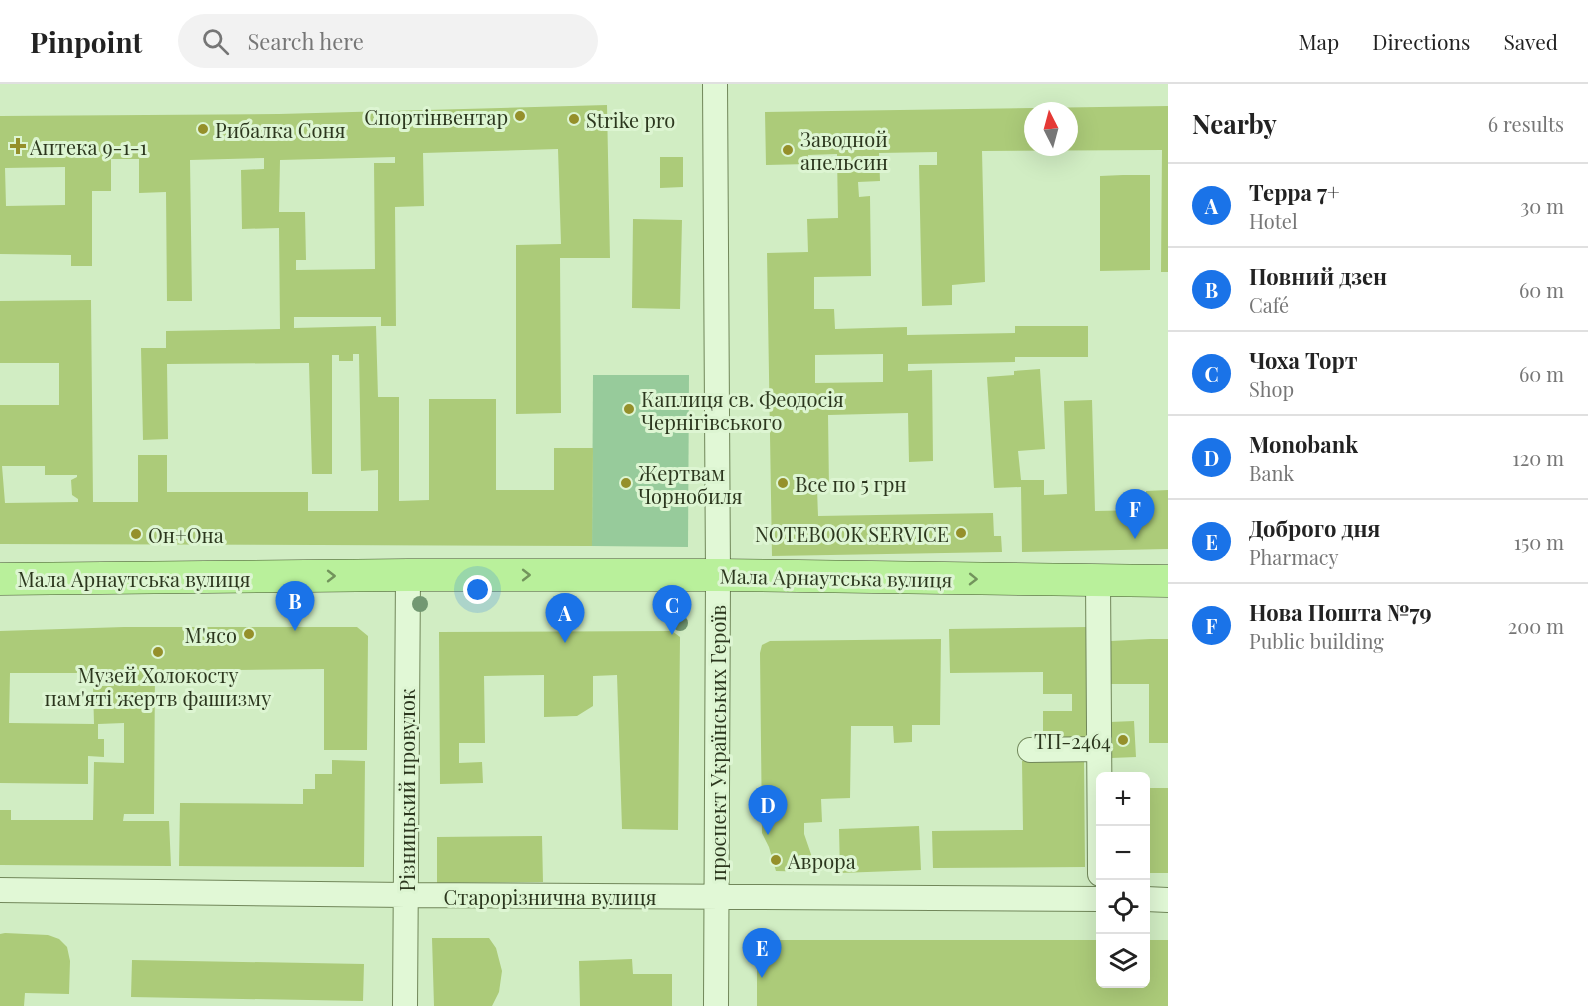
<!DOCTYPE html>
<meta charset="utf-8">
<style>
body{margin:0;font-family:"Playfair Display",serif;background:#f2f2f2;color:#222}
.controls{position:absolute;right:18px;bottom:18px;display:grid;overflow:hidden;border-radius:9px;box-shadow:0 6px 24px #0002}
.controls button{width:54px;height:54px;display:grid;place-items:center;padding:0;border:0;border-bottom:2px solid #e0e0e0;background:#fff;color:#222;font:30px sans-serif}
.compass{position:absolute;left:1024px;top:18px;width:54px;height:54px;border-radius:50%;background:#fff;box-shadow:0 6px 24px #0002;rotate:354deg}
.you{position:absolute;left:478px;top:506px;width:21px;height:21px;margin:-15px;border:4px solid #fff;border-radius:50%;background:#1a73e8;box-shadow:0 0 0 9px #1a73e833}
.badge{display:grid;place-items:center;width:39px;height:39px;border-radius:50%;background:#1a73e8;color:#fff;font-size:20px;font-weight:700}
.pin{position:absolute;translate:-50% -50px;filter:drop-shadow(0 2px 3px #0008)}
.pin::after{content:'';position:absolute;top:32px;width:21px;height:18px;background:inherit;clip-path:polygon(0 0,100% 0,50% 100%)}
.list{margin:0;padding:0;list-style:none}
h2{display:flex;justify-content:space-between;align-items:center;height:78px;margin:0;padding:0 24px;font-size:26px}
h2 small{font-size:20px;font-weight:400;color:#767676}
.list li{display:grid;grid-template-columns:39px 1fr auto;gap:18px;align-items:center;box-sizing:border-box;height:84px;padding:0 24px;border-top:2px solid #e0e0e0}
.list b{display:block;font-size:22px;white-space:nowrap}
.list p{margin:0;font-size:20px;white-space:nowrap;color:#767676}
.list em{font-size:20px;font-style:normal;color:#767676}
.icon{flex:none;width:33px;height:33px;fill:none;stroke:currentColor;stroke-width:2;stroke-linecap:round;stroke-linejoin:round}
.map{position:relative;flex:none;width:1168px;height:922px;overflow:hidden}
header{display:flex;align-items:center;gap:36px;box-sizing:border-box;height:84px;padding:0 30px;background:#fff;border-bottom:2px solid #e0e0e0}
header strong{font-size:28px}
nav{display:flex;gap:33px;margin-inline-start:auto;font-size:21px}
.search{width:420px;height:54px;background:#f2f2f2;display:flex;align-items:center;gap:15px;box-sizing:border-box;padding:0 21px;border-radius:33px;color:#767676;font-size:22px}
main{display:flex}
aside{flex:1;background:#fff}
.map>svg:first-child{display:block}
.green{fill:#97cb9b}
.building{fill:#accb79;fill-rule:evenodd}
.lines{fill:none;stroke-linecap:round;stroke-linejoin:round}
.minor-casing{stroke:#71875a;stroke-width:26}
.major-casing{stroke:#44552e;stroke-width:33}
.minor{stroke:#e1f8d6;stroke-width:24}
.major{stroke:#b9f09b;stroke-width:32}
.tree{fill:#729872}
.oneway{stroke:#72945c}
.poi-dot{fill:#95902b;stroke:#ddf5d2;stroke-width:2}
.labels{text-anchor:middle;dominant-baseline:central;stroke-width:6;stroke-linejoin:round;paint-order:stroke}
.poi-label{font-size:20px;fill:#2c371e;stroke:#ddf5d2;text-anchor:start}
.street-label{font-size:20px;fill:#2c371e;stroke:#ddf5d2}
</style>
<header>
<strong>Pinpoint</strong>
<div class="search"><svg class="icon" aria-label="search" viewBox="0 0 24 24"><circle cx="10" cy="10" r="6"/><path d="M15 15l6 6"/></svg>Search here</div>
<nav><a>Map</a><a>Directions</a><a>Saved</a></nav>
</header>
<main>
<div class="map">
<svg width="1168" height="922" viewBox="0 0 1168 922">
<rect width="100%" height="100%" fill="#d1edc3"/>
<path class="green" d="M593 291H689L688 463 592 462Z"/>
<path class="building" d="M607 21 610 174H560L561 329 516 330V161L561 160 558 65 423 69 424 122 395 123 396 242H381V233H294V244L376 242 378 313H399V417L429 416V315H496V406H554V364H593L592 462 0 460V321H59V279H0V217L91 216 93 418H138V371H167V408H308V427H378V386L361 387 359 270H353V277H339V271H332V390H312L309 279 167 280 168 355 143 356 141 264H166V247L280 245 279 144 242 145 241 86 264 85V74L190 76 192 217H167L166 108 139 109V75H111V107H92V182H71V171L0 170V32L279 30ZM395 73V79H374L375 185 296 186V176H306L305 128H279L280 76ZM65 83V121L6 122 5 84ZM2 382H45V391H77V393L71 396 72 411 78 415V418L5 419Z
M1168 22V188H1161L1162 66 982 67 985 198 952 201V221L922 222 919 81H937V68L879 69 880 97 858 98 859 113 870 112 871 192 814 193V225H834L835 245 907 243V251L1015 249V242H1088V273H1015V278L908 280V287L932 286 933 377 909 378 908 329 828 331 829 405H817L818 432 993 429 994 452H1001L1002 468 772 472 767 169 808 168 807 135 838 134 837 70 808 71V80L766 81 765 28ZM1033 27H1069V63H1033ZM883 270V298L815 299V271Z
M660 73H683V103L660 104Z
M1123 91H1150V186L1100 187V92Z
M633 135 682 136 680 225 632 224Z
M1040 285 1045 365 1018 367 1021 396H1044V411L1067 410 1064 317 1092 316 1095 427 1146 426V407L1168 406V465L1022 468 1021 403 994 404 987 293 1014 291V287Z
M124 543H357L368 552 367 666H324V585L155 587 154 730H124L123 737H169L171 782 0 781V726H11V736H93L94 678 124 679V639L98 640V655H104V673L88 672V700L0 699V547ZM10 589H114V602H93L94 640 9 639Z
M1088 543 1089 657 1043 658V627H1072V610H1043V588L950 589 949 545Z
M672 547 680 553 678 746 622 745 617 591 593 592V622L577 632 544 633V591L484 592 485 659H459V679L482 678 483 699 440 700 439 548Z
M941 555 940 641H912V658L894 659 893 642H851L850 714 821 715 822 738 804 739V750L817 788 776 787 769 763 762 749 760 569 762 561 770 557Z
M1150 555H1168V659H1149V600H1110L1111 557Z
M1134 637 1136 673 1111 674 1110 638Z
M332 676 365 677 364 783 179 782 180 719 303 720V705H315V690H332Z
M1084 676 1085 783 933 784 932 747 1023 746 1022 677Z
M1146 704H1168V789H1146Z
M919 742 921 786 840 789 839 745Z
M542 752 543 798 437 799V753Z
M5 849 48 851 59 855 67 863 70 877 69 910 25 909 24 922H0V850Z
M432 854H489L496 864 502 887 499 908 492 922H434Z
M757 856H1100L1101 900H1146V856H1168V922H757Z
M632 875 633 890H672V922H580L579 877Z
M132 876 364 880 363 917 131 913Z"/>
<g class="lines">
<defs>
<path id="minor" d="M715 0 718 491 716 922
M1098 496 1100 790
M1030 666 1099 665
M0 806 406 811 1100 815
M1146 815 1168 816
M405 922 408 491"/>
<path id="major" d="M0 495 408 491H718L1168 497"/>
</defs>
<use href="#minor" class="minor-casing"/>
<use href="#major" class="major-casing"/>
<use href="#minor" class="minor"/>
<use href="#major" class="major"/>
</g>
<g class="tree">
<circle cx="420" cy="520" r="8"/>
<circle cx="680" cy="539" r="8"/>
</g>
<defs><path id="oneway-chevron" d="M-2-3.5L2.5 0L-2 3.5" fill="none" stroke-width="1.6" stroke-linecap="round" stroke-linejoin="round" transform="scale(1.5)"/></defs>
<g class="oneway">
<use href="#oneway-chevron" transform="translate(526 491)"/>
<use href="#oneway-chevron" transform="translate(331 492)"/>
<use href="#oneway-chevron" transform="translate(973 495) rotate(1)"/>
</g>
<g class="poi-dot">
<circle cx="520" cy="32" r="6"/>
<circle cx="574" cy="35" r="6"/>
<circle cx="203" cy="45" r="6"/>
<path d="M15 53h6v6h6v6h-6v6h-6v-6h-6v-6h6z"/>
<circle cx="788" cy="66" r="6"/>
<circle cx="629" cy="325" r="6"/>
<circle cx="626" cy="399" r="6"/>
<circle cx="783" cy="399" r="6"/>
<circle cx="961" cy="449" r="6"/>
<circle cx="136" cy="450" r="6"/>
<circle cx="249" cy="550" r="6"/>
<circle cx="158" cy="568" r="6"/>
<circle cx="1123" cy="656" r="6"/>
<circle cx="776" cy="776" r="6"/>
</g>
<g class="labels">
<g class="poi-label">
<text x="508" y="32" text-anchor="end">Спортінвентар</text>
<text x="586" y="35">Strike pro</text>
<text x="215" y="45">Рибалка Соня</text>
<text x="800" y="54">Заводной<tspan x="800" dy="23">апельсин</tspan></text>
<text x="30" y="62">Аптека 9-1-1</text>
<text x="641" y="314">Каплиця св. Феодосія<tspan x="641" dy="23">Чернігівського</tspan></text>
<text x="638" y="388">Жертвам<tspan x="638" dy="23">Чорнобиля</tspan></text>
<text x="795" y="399">Все по 5 грн</text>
<text x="949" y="449" text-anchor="end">NOTEBOOK SERVICE</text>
<text x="148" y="450">Он+Она</text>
<text x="237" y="550" text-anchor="end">М'ясо</text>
<text x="158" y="590" text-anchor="middle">Музей Холокосту<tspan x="158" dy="23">пам'яті жертв фашизму</tspan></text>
<text x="1111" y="656" text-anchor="end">ТП-2464</text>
<text x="788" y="776">Аврора</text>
</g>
<g class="street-label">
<text transform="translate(836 493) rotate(1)">Мала Арнаутська вулиця</text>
<text x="134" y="494">Мала Арнаутська вулиця</text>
<text transform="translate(717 659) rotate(-90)">проспект Українських Героїв</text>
<text transform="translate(406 706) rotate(-90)">Різницький провулок</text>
<text x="550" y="812">Старорізнична вулиця</text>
</g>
</g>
</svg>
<div class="controls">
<button>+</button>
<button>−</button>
<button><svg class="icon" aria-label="locate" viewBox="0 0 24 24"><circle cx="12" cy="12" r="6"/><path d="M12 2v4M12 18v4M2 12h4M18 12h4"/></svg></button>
<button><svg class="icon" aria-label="layers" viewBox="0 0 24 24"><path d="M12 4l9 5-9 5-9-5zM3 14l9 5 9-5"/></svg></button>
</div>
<svg class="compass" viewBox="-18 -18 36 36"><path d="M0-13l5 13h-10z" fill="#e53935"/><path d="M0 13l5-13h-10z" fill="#767676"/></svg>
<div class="you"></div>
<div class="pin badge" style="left:565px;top:559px">A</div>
<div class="pin badge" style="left:295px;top:547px">B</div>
<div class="pin badge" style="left:672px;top:551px">C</div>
<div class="pin badge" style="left:768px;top:751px">D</div>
<div class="pin badge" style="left:762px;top:894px">E</div>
<div class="pin badge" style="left:1135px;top:455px">F</div>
</div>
<aside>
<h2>Nearby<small>6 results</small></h2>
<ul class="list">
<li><span class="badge">A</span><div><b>Терра 7+</b><p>Hotel</p></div><em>30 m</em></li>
<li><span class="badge">B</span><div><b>Повний дзен</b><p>Café</p></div><em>60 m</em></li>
<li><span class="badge">C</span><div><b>Чоха Торт</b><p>Shop</p></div><em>60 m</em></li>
<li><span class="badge">D</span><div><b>Monobank</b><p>Bank</p></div><em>120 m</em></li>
<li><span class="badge">E</span><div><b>Доброго дня</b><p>Pharmacy</p></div><em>150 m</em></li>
<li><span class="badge">F</span><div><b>Нова Пошта №79</b><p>Public building</p></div><em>200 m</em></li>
</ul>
</aside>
</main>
